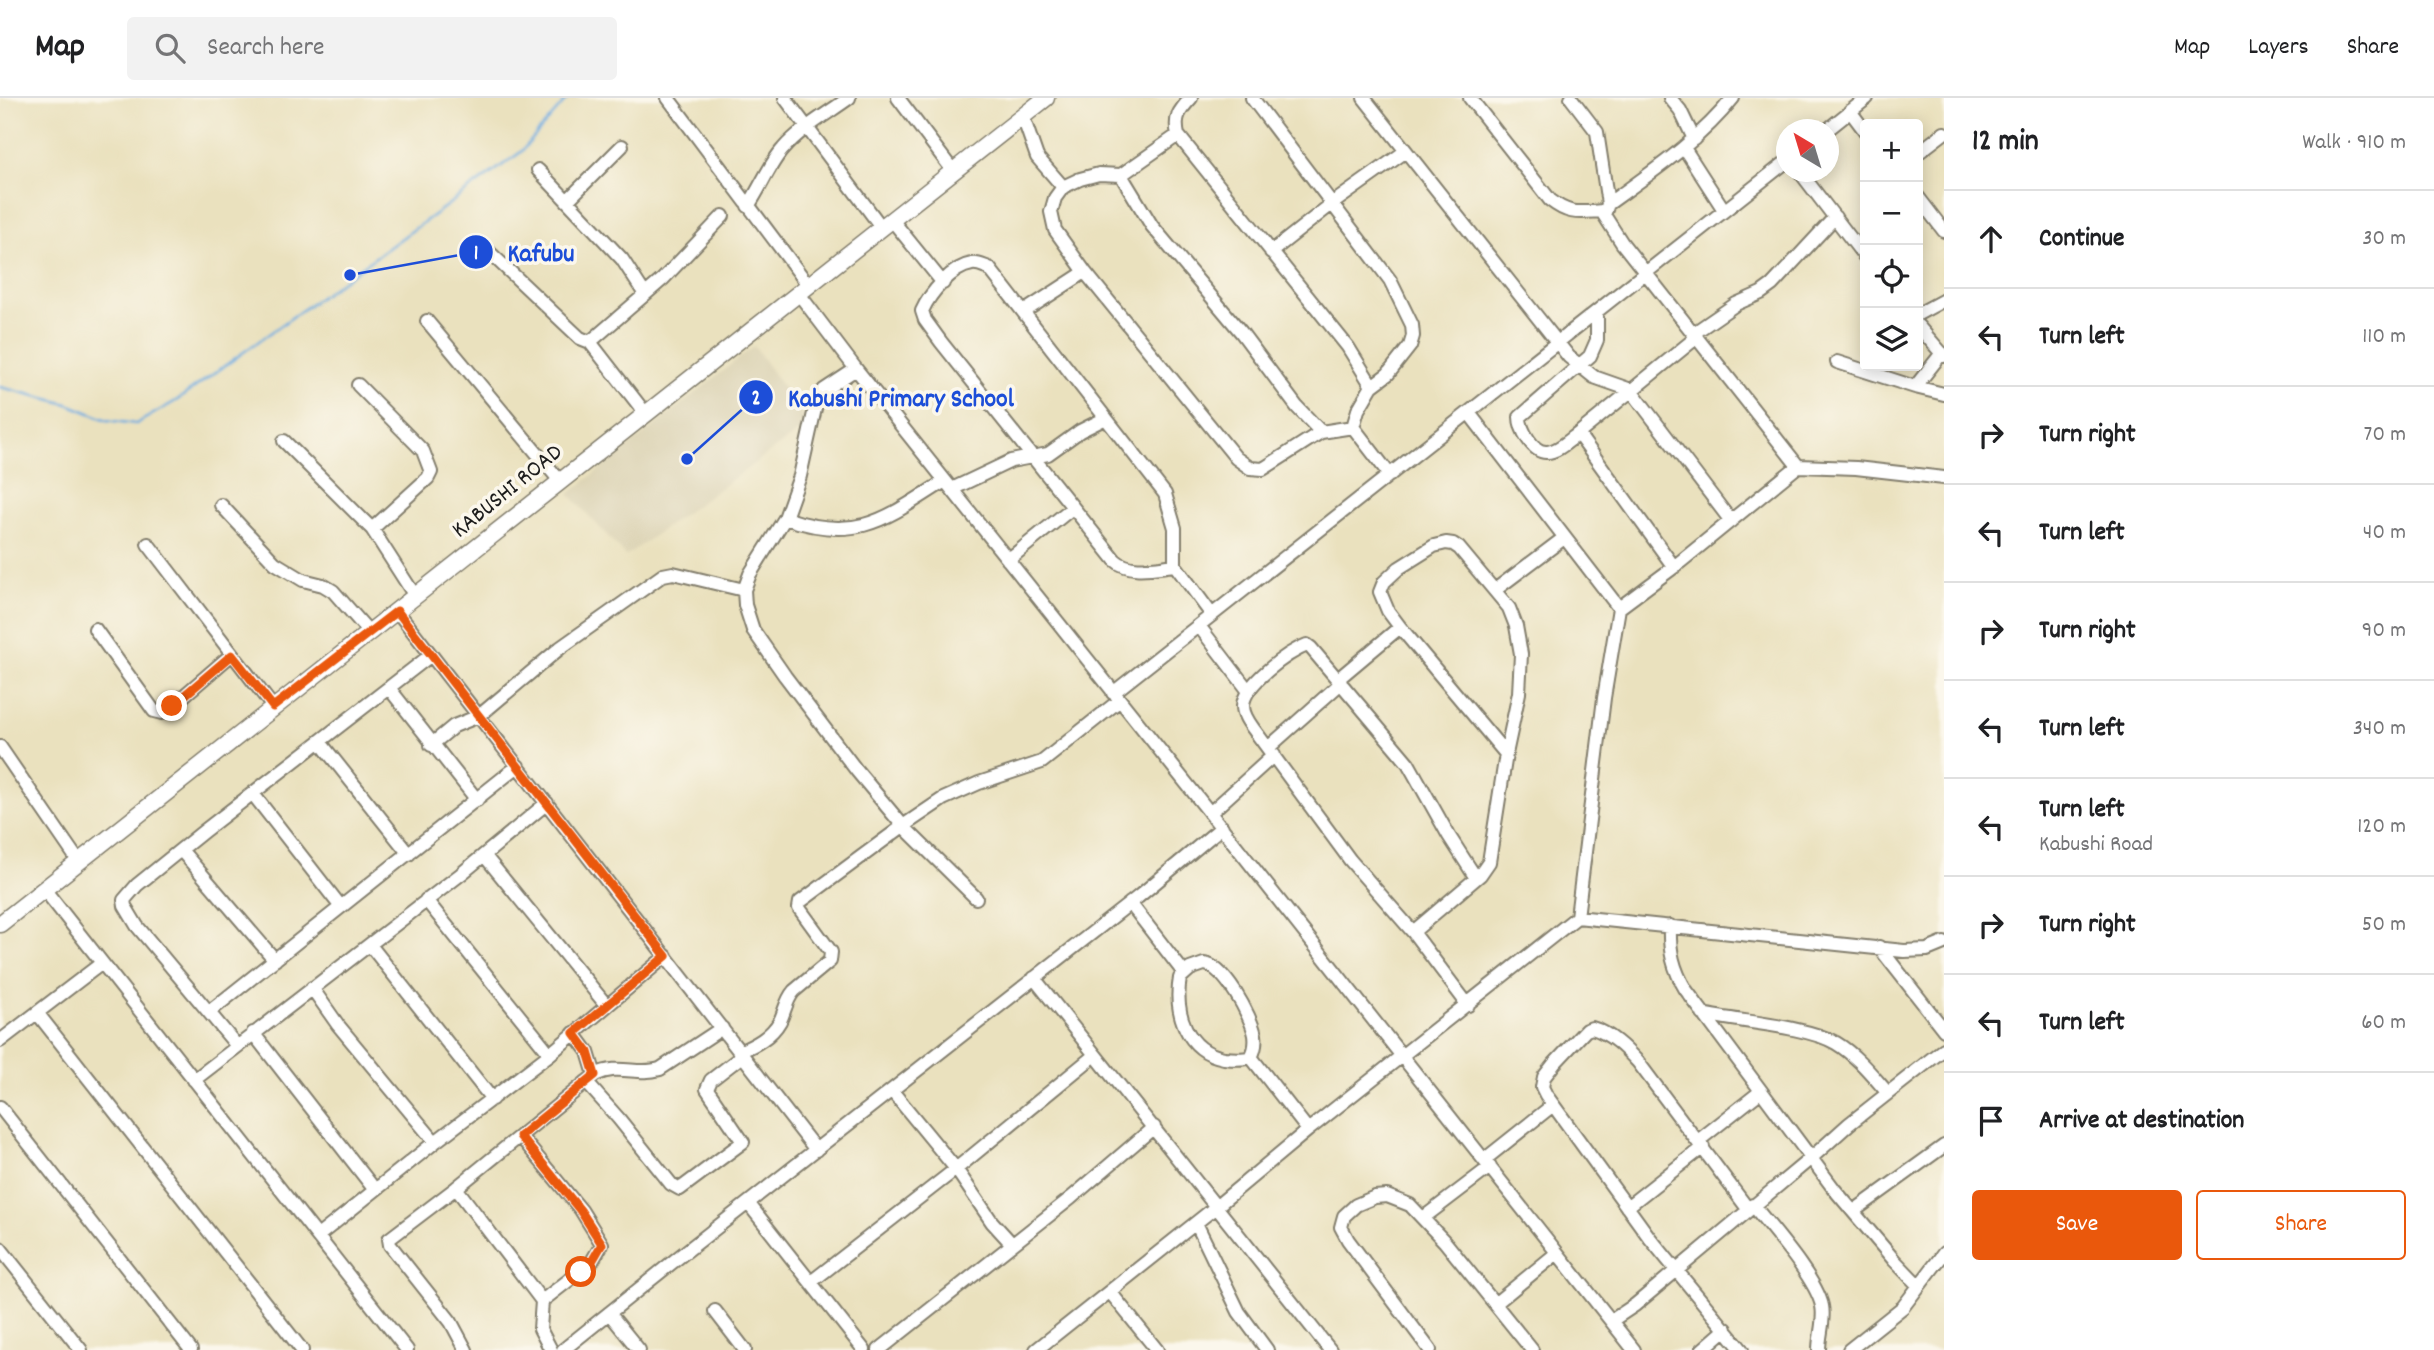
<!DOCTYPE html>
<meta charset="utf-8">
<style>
body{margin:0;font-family:Dekko,sans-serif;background:#f2f2f2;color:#202124}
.controls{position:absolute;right:21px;top:21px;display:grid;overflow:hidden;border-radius:7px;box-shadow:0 4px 18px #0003}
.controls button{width:63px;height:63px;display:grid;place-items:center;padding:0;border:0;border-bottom:2px solid #e0e0e0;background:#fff;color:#202124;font:35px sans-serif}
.compass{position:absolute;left:1776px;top:21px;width:63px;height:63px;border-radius:50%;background:#fff;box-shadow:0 4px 18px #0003;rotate:322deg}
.stop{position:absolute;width:21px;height:21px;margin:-16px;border:5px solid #ea580c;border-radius:50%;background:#fff}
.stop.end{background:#ea580c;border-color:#fff;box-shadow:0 2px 7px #0008}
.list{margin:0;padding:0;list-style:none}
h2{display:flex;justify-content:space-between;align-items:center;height:91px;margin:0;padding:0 28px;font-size:30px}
h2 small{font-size:23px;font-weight:400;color:#757577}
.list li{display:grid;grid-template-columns:46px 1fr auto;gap:21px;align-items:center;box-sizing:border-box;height:98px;padding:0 28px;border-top:2px solid #e0e0e0}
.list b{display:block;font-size:26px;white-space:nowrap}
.list p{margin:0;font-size:23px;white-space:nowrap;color:#757577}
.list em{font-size:23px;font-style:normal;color:#757577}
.actions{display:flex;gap:14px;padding:21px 28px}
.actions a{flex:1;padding:16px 0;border:2px solid #ea580c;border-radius:7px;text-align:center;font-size:24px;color:#ea580c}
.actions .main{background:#ea580c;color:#fff}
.icon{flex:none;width:38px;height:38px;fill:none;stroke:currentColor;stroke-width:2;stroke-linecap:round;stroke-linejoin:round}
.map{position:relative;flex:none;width:1944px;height:1252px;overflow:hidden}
header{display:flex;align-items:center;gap:42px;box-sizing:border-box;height:98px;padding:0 35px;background:#fff;border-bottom:2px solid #e0e0e0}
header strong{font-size:33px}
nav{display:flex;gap:38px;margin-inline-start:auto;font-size:24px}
.search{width:490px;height:63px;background:#f2f2f2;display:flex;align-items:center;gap:18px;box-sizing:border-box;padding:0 24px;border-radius:7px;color:#757577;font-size:26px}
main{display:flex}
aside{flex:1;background:#fff}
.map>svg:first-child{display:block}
.built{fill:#dcd3b4}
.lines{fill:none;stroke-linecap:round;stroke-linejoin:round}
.stream{stroke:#6eace0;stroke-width:2.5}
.minor-casing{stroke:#837e6d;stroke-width:16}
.major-casing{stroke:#837e6d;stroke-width:19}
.minor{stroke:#fff;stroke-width:12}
.major{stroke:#fff;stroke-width:16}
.route{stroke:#ea580c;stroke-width:9}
.labels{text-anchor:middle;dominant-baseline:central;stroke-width:7;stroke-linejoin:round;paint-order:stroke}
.street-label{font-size:24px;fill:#1c1c1c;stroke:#fbf7ec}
.leader{fill:none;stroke:#1d4ed8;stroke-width:2.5}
.callout-dot{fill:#1d4ed8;stroke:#fbf7ec;stroke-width:2.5}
.mark-label{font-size:21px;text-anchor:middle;font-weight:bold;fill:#fff}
.callout-label{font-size:26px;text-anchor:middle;font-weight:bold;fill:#1d4ed8;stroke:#fbf7ec;stroke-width:7;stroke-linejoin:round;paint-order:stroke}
</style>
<header>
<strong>Map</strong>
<div class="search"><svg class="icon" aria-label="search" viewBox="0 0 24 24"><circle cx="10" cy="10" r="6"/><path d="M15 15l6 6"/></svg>Search here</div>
<nav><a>Map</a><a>Layers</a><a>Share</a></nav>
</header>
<main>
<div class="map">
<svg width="1944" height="1252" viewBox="0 0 1944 1252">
<rect width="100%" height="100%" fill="#fbf7ec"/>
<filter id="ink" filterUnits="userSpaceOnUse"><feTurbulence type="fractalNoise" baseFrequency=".0143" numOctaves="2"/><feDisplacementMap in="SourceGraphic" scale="14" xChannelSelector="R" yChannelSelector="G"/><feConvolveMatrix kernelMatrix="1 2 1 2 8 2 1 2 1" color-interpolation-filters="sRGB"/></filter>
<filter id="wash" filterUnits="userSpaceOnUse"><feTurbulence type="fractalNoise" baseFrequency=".00686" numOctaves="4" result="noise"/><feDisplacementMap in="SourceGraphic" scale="28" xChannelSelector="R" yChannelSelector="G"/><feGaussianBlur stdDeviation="1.57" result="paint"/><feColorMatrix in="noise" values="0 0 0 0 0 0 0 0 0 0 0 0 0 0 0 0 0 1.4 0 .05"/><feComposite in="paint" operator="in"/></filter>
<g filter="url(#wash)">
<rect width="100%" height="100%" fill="#eae1be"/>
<path class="built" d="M754 248 809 326 626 458 569 396Z"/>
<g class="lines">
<path class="stream" d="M0 289 68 306 107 322 136 326 176 303 521 54 568 0"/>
</g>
</g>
<g filter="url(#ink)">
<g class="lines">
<defs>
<path id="minor" d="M668 0 809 188
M785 0 882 130
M898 0 954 74
M1191 0C1179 13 1174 19 1178 37L1348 249 1372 288
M1252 0 1390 182 1412 227 1413 238 1410 248 1388 276 1372 288 1358 312 1353 329
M1364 0 1569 259 1594 279 1631 292 1731 423
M1470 0 1550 102C1570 118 1580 114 1604 113
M1571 0 1597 34 1608 106
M1670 0 1680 12 1694 41
M1733 0C1699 43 1652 74 1608 106L1604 117 1622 145 1798 368
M1850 13 1865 33
M1023 19 1037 59 1063 89
M1827 32 1867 0
M1178 37 1121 77 1099 76 1080 81 1063 89 1055 100 1051 114 1055 132 1085 174 1236 360 1250 370 1263 371 1321 334 1353 329 1390 377
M1684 50 1724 112
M1918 55 1944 35
M538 72 622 161 644 195
M1800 74 1865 159
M1121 77 1152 128 1241 234 1297 309 1321 334
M1918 99 1944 133
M567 103 622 48
M748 108C760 91 770 65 783 51 800 31 827 16 849 0
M892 122 943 185
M486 151 580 240 590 244 645 315
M1271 154 1333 105 1406 53
M799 196 856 271 1210 715 1634 1252
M1025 213 1085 174
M1918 216 1944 202
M427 223 560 383
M1918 228 1944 258
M1694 235 1736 206 1761 195 1772 187 1835 119
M590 244 663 181 723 118
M1837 264 1915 289 1944 296
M856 271 824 292 816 306 800 378 785 420 750 476 744 492 745 507 753 532 785 578 857 673 903 728 976 800
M358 287 423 353 431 374 428 380 372 431
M1915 289 1942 255
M1469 315 1619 510
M1578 336C1569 342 1558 354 1547 354 1533 355 1520 331 1520 319L1590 258 1597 242V214
M284 343 372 431 415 498
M952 391 1011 363 1048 356 1080 333 1106 320
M221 407 275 465 303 482 323 487 333 493 369 534
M785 420C858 445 885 421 945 383
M148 446 273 609
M1008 462 1072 410
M1175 467C1156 469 1130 476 1115 462L941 244 925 222 922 213C930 195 952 169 972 166 978 165 983 168 989 170L1165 396 1175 430V467L1212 517
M1674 469 1578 336 1697 239
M1495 492 1564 440
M397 513 816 1052
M1199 528 1248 592
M95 531 154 613 162 615 172 608 231 557
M1338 581 1400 529
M389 590 477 702
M1113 595 1786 64
M320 644 409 756
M431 647 454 628 479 618 560 550 663 477 673 475 744 492
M0 649 79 764
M1268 650 1341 585
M253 696 341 809
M1210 715 1274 657
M181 752 275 862
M484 757 607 908
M44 791 407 1252
M426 802 550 956
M1130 805 1184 875
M1577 819 1604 600 1619 510 1674 469 1798 368 1856 370 1944 380
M1670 828C1669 852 1673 871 1686 892L1834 1091 1894 1162 1919 1188
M1413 834 1480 777 1489 764 1506 656 1519 595 1521 556 1516 528 1509 510 1459 450 1453 446 1446 445 1434 448 1399 470 1384 484 1380 494 1388 513 1400 529 1506 656
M370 847 492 1001
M1879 849 1944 932
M1204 866C1224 867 1251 918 1255 937 1256 944 1255 952 1251 959 1243 962 1233 961 1224 960 1186 953 1174 914 1180 880L1190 871Z
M1034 880 1330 1252
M312 890 338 927 435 1044
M1468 907 1413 834 1350 762 1255 633C1250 626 1243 618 1243 608 1243 587 1288 554 1307 547L1311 550 1408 665 1449 738 1476 780
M209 914 518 668
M38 916 302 1252
M1703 916C1738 924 1807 928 1836 945 1856 957 1872 977 1887 994
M253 935 375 1092
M574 935 588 954 595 977
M0 943 102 865
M237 948 137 828 125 808 124 802 137 787 204 733 431 557
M739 954C755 947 771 939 780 923 785 913 786 902 794 893L830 863 831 854 799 810 800 804 903 728 943 701 979 685 1042 664 1120 602
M1251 959 1308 1032
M194 982 461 776 547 705
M586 984 619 1021 671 1086 680 1091 743 1044 707 991 711 982 742 958
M892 993 956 1071 992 1124 1012 1146
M0 1009 191 1252
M520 1038 581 1112 602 1146 591 1165 542 1203
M1698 1043 1760 994
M1484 1062 1553 1007
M456 1090 542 1203 540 1231 551 1252
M748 1105 864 1252
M1753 1107C1771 1130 1816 1180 1822 1208 1825 1222 1819 1237 1819 1252
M1627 1109 1703 1049
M1854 1113 1944 1048
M1423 1120 1490 1069
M1196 1125 1239 1214 1267 1252
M318 1138 435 1044 550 956 666 858
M0 1150 81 1252
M811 1184 956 1071 1095 957
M1110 1194 1157 1252
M1496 1205 1557 1155
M715 1213 745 1252
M609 1215 639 1252
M1611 1223 1635 1207 1810 1061 1849 1026 1944 951
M466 1252 451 1224 390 1147 389 1141 456 1090 595 977C619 965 637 978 660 971L722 930
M563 1252 679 1159 1138 799 1222 729
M879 1252 1071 1100 1154 1029
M1036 1252 1217 1108 1308 1032 1577 819 1904 853 1927 852 1944 845
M1430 1252 1348 1142 1341 1129 1344 1118 1356 1107 1375 1099 1387 1098 1410 1107 1445 1144 1532 1252
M1702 1252 1726 1231
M1742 1252 1649 1139 1546 997 1542 989 1544 979 1554 966 1586 932 1592 930C1610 935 1625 950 1638 964L1748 1111
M1849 1252 1903 1209 1944 1155"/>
<path id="major" d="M0 826 1046 0"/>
</defs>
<use href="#minor" class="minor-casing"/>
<use href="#major" class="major-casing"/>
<use href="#minor" class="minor"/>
<use href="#major" class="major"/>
</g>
</g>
<g class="lines" filter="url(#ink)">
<path class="route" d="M172 608 232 557 273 609 397 513 666 858 574 935 588 954 595 977 520 1038 580 1112 602 1146 591 1165 581 1174"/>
</g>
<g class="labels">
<g class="street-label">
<text transform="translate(508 394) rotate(-39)">KABUSHI ROAD</text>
</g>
</g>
<path class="leader" d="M350 177L476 154M687 361L756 299"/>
<g class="callout-dot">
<circle cx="350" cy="177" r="7"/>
<circle cx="687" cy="361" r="7"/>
<circle cx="476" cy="154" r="18"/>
<circle cx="756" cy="299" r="18"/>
</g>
<g class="mark-label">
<text x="476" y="161">1</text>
<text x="756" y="306">2</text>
</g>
<g class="callout-label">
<text x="541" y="163">Kafubu</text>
<text x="901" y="308">Kabushi Primary School</text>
</g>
</svg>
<div class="controls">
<button>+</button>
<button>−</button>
<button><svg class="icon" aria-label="locate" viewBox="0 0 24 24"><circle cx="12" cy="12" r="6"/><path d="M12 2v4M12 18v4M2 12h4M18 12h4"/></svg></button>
<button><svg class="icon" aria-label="layers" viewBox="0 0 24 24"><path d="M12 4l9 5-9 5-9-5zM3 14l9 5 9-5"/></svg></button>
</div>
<svg class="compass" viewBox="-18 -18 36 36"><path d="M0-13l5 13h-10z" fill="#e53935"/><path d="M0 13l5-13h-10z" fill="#757577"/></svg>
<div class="stop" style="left:581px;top:1174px"></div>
<div class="stop end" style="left:172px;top:608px"></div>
</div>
<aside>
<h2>12 min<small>Walk · 910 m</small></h2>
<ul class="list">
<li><svg class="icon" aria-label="ahead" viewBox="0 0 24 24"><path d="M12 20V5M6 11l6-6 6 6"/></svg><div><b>Continue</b></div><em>30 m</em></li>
<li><svg class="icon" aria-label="left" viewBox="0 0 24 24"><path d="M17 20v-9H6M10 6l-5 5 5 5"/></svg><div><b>Turn left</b></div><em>110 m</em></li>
<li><svg class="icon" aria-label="right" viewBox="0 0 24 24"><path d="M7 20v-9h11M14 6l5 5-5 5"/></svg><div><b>Turn right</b></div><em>70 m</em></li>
<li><svg class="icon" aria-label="left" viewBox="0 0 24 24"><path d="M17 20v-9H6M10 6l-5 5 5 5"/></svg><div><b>Turn left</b></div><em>40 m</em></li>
<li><svg class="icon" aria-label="right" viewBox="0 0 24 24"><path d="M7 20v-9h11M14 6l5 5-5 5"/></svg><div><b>Turn right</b></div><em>90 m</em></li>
<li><svg class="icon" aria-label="left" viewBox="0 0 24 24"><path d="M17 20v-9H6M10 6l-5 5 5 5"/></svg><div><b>Turn left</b></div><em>340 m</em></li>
<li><svg class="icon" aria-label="left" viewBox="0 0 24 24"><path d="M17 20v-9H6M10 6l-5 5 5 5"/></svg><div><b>Turn left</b><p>Kabushi Road</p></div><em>120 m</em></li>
<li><svg class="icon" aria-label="right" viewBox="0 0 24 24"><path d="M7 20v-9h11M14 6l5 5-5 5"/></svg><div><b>Turn right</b></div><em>50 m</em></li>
<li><svg class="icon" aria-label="left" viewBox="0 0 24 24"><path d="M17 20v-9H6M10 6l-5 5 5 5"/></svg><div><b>Turn left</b></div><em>60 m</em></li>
<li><svg class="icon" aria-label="arrive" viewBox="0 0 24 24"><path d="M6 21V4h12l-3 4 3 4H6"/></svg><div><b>Arrive at destination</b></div></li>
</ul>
<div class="actions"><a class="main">Save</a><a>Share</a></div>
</aside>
</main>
